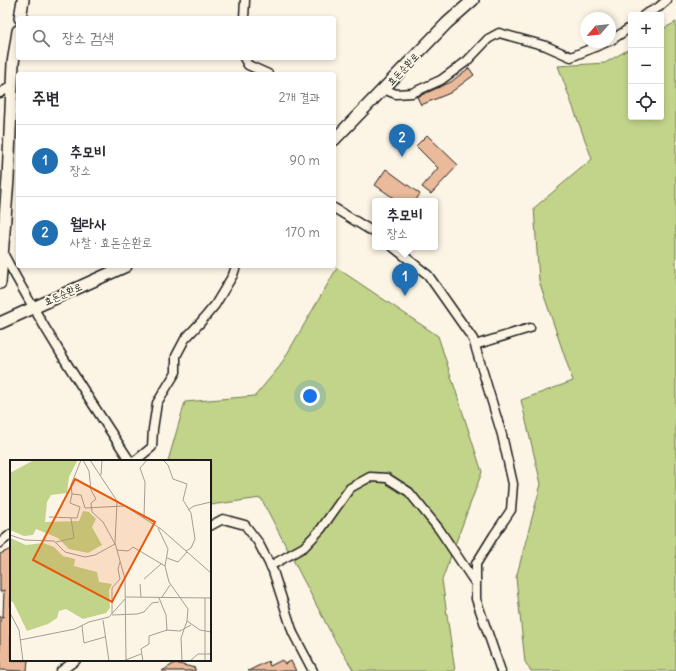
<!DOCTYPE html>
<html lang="ko">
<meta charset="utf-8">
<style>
body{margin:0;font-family:Delius,"Poor Story",sans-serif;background:#f7f7f7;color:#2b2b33}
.controls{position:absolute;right:12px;top:12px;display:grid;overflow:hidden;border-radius:4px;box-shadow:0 2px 6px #0003}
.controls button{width:36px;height:36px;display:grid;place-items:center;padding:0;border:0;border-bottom:1px solid #e1e1e2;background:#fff;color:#2b2b33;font:20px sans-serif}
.compass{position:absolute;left:580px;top:12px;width:36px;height:36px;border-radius:50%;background:#fff;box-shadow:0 2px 6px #0003;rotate:242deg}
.you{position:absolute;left:310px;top:396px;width:14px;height:14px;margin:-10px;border:3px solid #fff;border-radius:50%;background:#1a73e8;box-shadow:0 0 0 6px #1a73e833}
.badge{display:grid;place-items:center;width:26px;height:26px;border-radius:50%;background:#1f6fb2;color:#fff;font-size:13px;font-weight:700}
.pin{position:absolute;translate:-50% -33px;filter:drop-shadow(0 1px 2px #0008)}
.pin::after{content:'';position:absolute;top:21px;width:14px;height:12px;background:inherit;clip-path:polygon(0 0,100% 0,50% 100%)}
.popup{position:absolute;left:372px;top:198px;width:66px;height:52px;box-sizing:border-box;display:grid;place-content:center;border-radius:4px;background:#fff;filter:drop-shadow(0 1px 3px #0005);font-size:13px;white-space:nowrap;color:#7c7c81}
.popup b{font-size:15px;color:#2b2b33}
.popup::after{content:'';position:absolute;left:50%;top:100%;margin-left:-8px;border:8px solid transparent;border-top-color:#fff}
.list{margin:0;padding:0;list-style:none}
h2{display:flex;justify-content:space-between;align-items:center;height:52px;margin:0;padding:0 16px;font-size:17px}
h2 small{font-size:13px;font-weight:400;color:#7c7c81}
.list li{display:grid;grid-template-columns:26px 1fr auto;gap:12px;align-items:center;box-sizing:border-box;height:72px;padding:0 16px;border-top:1px solid #e1e1e2}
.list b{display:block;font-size:15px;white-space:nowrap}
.list p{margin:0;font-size:13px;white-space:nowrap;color:#7c7c81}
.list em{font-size:13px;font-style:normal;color:#7c7c81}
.icon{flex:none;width:22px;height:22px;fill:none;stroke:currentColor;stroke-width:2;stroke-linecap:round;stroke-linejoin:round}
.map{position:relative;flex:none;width:676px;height:671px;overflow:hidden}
.search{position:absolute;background:#fff;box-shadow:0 2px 6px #0003;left:16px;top:16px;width:320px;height:44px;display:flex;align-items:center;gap:10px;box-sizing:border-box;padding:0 14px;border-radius:4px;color:#7c7c81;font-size:15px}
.panel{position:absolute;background:#fff;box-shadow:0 2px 6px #0003;left:16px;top:72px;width:320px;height:196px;border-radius:4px}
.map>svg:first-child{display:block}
.green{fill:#c1d489;stroke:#6e7852}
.building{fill:#eaba9b;stroke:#1c1c1c}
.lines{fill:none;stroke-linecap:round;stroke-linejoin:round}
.street-casing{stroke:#1c1c1c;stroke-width:11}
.secondary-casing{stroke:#1c1c1c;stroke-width:14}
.street{stroke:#fcf5e5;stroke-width:8}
.secondary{stroke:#fcf5e5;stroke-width:11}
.labels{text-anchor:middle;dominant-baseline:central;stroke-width:3.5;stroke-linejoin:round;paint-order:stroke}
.street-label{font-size:10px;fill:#1c1c1c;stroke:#fcf5e5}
.inset-road{fill:none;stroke:#a29e95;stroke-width:1}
.view{fill:#e8590c;fill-opacity:0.15;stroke:#e8590c;stroke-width:2}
.inset-edge{fill:none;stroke:#1c1c1c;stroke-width:2}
</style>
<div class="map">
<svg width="676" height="671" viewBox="0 0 676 671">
<rect width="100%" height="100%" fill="#fcf5e5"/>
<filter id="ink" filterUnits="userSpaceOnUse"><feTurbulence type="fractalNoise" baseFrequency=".025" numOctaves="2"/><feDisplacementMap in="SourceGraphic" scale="8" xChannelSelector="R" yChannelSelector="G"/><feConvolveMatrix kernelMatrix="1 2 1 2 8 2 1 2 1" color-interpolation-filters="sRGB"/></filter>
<g filter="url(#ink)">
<path class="green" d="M676 22V671H531L525 662 516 578 541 484 521 400 573 381 539 281 534 208 592 159 558 66 605 63 631 48V117H661V30Z
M337 268 438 336 482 472 442 580 455 671H354L334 639 261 498 210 505V461H168L185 402 255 396 280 366Z"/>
<path class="building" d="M469 68 474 75 450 93 421 105 417 97 451 82Z
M427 135 458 165 431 194 422 187 438 168 416 146Z
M386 169 420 194 415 201H398L375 185Z
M11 549V660H28L27 671 0 670V616L3 617 4 590 0 592V554Z
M282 660 285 664 291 661 296 671H248L268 661 270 666Z
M175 663 195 668V671H162Z"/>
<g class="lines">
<defs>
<path id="street" d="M644 15 659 7 667 0
M244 18 245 0
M610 41 631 27
M244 58 248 65 268 74
M383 89 396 94 412 93 441 80 467 61 488 39 499 33 546 46 571 57 607 42
M0 93 12 86
M334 208 375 233
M393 247 428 275 473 339 502 435 513 484 511 510 494 535 476 564V599L501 671
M3 253C41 325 85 393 130 461
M475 345 530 328
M135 461 152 447 153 429 157 403 176 372V356L185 339 200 323 215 305 233 275 236 266
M210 526 223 519 245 525 258 542 273 571 293 633 313 671
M0 543 11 534
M270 566 304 547 321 529 350 488 370 477 387 478 409 492 439 529 476 584
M61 671 76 660"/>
<path id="secondary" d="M20 18 23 0
M334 140 447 23 473 0
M0 283 8 179 13 63 18 31
M0 323 126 266"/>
</defs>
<use href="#street" class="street-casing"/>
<use href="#secondary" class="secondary-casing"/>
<use href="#street" class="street"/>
<use href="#secondary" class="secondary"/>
</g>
</g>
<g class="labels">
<g class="street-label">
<text transform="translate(403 69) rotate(-46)">효돈순환로</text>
<text transform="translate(63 294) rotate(-24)">효돈순환로</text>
</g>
</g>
<g transform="translate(10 460)">
<rect width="201" height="201" fill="#fcf5e5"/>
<path d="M24 0 67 1 59 17 57 33 41 35 37 42 35 62 69 61 73 51 79 52 86 59 82 67 92 85 78 93 59 89 48 78 26 69 23 75 14 76 0 70V13ZM0 78 16 85 33 83 44 87 53 96 65 99 64 106 87 112 89 122 102 124 99 130 100 148 96 153 73 159 56 149 49 151 47 158 38 164 17 171 3 142 0 141Z" fill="#c1d489"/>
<path class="inset-road" d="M71 0 61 25 62 34 71 35 75 48 114 46M80 0 107 41 151 69 201 113M153 0 158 5 163 19 177 24 173 40 181 53 185 79 181 88 176 91M91 15 92 0M107 42 105 83 115 119 116 201M178 50 184 46 201 42M39 57 67 58 70 47 60 43 62 34M134 58 135 22 130 8 137 0M148 68 158 89 155 106 159 122 178 149 177 161 171 178 172 201M0 75 15 80 44 81 55 92 75 97 85 95 105 84 93 62 82 52 81 43 86 39 81 30 79 11 73 0M46 82 64 78 61 58M107 90 118 91 123 87 155 106M157 98 168 102 177 92M134 119 151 104M130 124 131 137M116 137 201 138M152 137 160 125M0 153 9 170 13 201M102 154V128L110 119 108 109 110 102M102 155 127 154 134 152 142 143 149 142M93 160 99 201M177 161 190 170 201 172M72 166 74 183 95 177M156 170 170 171 181 165M10 180 65 169 79 162 99 157 115 139M113 201 131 194M133 201 131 189 139 184V176L157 170 156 155 149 138M180 201 188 194H201M195 201V138"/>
<path class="view" d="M65 19 145 62 102 142 23 100Z"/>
<rect width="201" height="201" class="inset-edge"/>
</g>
</svg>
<div class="controls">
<button>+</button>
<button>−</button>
<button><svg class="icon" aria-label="locate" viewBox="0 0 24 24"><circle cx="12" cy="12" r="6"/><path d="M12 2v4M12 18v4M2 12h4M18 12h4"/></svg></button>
</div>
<svg class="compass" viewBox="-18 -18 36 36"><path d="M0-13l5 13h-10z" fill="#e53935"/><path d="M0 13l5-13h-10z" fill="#7c7c81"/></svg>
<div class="you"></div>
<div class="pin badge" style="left:405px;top:296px">1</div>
<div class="popup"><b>추모비</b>장소</div>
<div class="pin badge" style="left:402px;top:157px">2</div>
<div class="search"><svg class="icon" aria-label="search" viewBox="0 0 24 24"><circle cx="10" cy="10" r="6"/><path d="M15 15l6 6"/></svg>장소 검색</div>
<section class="panel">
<h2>주변<small>2개 결과</small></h2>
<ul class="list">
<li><span class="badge">1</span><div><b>추모비</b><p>장소</p></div><em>90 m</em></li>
<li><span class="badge">2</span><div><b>월라사</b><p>사찰 · 효돈순환로</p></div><em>170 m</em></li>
</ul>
</section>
</div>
